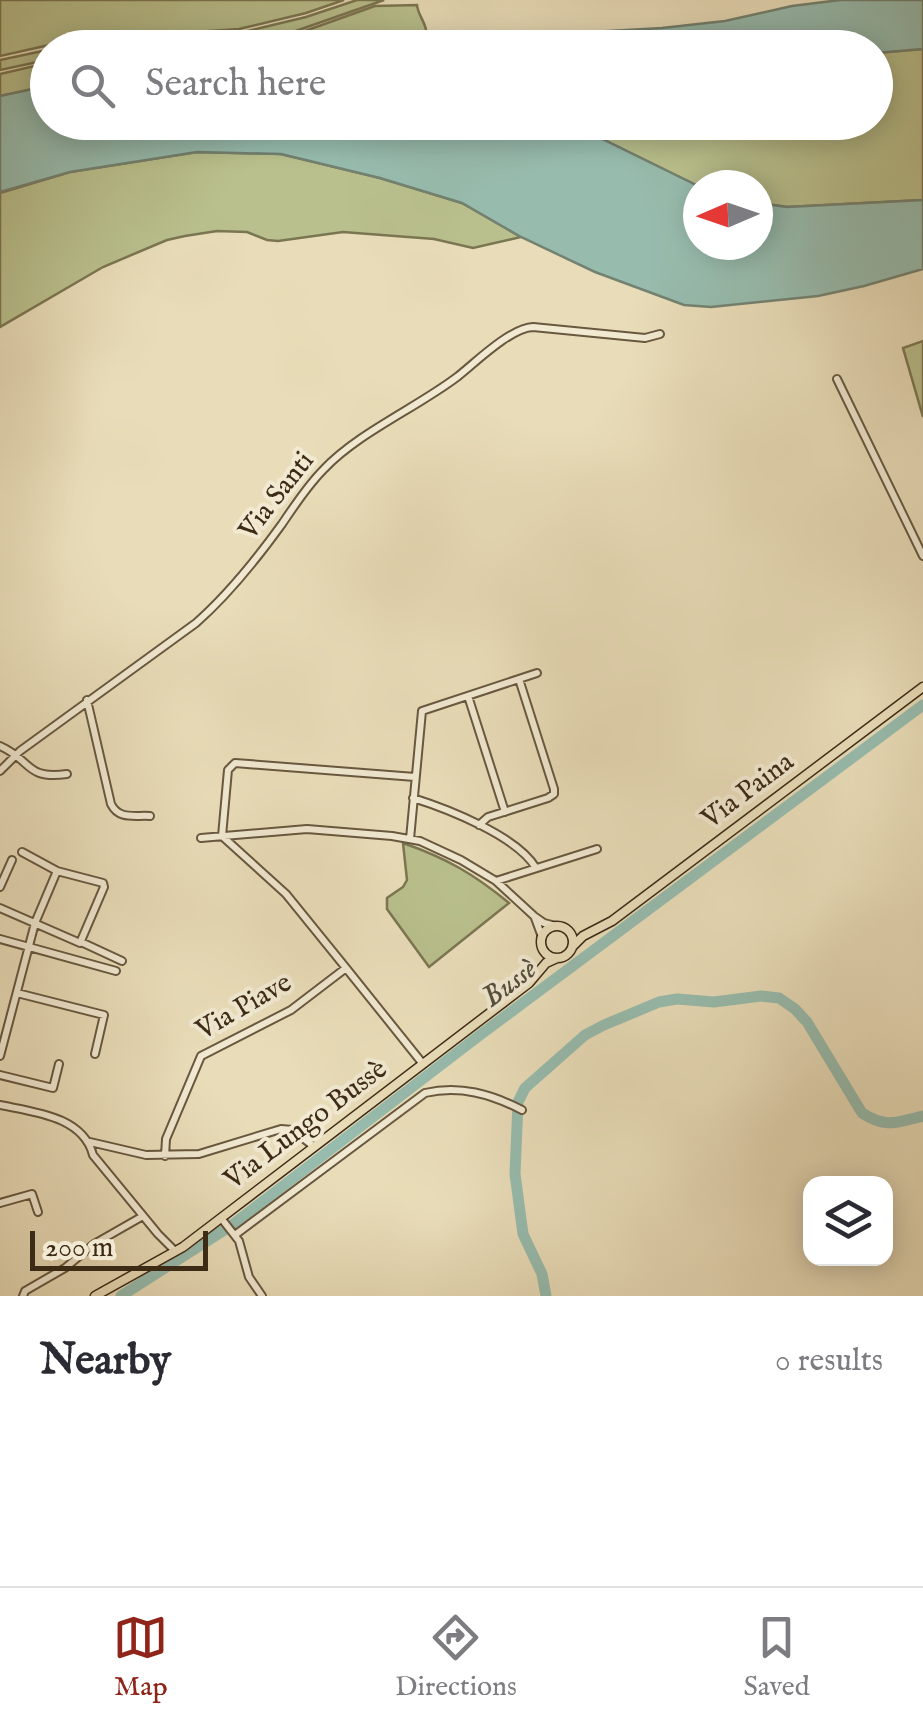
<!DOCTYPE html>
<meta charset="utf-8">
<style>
body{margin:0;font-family:"IM FELL English",serif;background:#f7f7f7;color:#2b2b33}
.controls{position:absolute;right:30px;bottom:30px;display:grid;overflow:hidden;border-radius:20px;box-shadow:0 5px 25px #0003}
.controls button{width:90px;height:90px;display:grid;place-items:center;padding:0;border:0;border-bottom:2px solid #e1e1e2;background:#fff;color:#2b2b33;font:50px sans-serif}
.compass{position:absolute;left:683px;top:170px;width:90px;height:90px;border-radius:50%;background:#fff;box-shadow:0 5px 25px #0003;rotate:268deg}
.scale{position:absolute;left:30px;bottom:25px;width:178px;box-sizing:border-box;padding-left:10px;border:5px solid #3d2b16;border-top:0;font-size:28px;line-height:35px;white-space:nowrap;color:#3d2b16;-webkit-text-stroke:8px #f1e9d2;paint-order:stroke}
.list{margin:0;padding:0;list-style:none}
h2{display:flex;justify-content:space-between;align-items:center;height:130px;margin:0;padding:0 40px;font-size:42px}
h2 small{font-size:32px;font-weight:400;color:#7c7c81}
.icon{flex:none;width:55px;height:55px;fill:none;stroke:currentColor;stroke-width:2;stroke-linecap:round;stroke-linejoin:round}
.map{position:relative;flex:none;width:923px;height:1296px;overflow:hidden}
.search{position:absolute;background:#fff;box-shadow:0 5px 25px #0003;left:30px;right:30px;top:30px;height:110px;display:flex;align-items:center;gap:25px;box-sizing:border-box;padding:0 35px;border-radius:55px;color:#7c7c81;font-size:38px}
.sheet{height:290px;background:#fff}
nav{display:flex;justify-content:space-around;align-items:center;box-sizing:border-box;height:140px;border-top:2px solid #e1e1e2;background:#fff;font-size:28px;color:#7c7c81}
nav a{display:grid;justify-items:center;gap:5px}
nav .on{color:#8f2418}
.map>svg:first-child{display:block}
.green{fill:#b9c08d;stroke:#7b7652;stroke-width:2.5}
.water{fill:#97bcae;stroke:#738271;stroke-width:2.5}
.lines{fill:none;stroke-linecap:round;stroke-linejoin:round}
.river{stroke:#97bcae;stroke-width:11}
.minor-casing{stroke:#68583f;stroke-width:10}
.major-casing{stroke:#3d2b16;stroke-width:11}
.minor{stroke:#f1e9d2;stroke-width:6}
.major{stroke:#e9ddb9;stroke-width:8}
.labels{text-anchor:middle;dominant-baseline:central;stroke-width:8;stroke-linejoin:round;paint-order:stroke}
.street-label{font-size:28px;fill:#3d2b16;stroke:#f1e9d2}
.water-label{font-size:30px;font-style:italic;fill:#544f3c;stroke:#f1e9d2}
</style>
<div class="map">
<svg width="923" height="1296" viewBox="0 0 923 1296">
<rect width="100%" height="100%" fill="#e9ddb9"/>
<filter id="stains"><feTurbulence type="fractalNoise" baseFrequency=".002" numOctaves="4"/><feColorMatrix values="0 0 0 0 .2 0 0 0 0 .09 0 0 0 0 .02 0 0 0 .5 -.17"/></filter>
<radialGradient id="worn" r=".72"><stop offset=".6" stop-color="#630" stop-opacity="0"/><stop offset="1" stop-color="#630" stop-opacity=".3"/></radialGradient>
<path class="green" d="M0 0H344L306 13 239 29 195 32 172 37H85L0 56Z
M357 0H384L250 47H220V45L229 43V37L239 33 306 17Z
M417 5C418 17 431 28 424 38L393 40 369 47H260L375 6Z
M96 40 163 41 162 47H58Z
M923 49V200L787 207 758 203V185L698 186 582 129 574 123 876 122V53Z
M47 50V60L0 70V60Z
M47 63V86L0 96V74Z
M197 152 281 154 380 178 462 203 521 237 473 248 434 239 343 232 278 241 267 240 247 232 217 231 185 236 167 240 103 267 0 327V193L70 172Z
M923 341V417L903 348Z
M403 843C446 858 474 874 509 903L429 967 387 909V898L403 887 407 880Z"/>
<path class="water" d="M840 0H923V49L876 53V48L438 47 506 39 534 40 556 34 662 28 725 21 792 6Z
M47 86 48 122 574 123 582 129 698 186V245H758V203L787 207 923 200V269L864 286 818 296 711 307 684 305 595 272 521 237 462 203 380 178 281 154 197 152 70 172 0 192V96Z"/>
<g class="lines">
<path class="river" d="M121 1296 232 1225 480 1035 923 705
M546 1296 542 1274 523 1234 515 1174 518 1102 525 1088 585 1035 604 1025 659 1002 677 999 714 1002 761 996 779 998 795 1009 807 1022 862 1113C887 1129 896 1122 923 1116"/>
<defs>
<path id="minor" d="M837 379 923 556
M468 696 505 812
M87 700 111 804C119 820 134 815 150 816
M0 746C32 760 25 780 67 774
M0 771 20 751 196 623C229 594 256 560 282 524 295 505 307 486 324 469 358 433 416 408 457 377 475 363 510 328 533 327L645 338 660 334
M413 798C448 809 517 836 536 868
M479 825 488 817 548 798 554 794V789L519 679
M201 838 307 829 392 836 420 841 461 860 496 881 534 916 544 923 556 926
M410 839 422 711 537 673
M496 881 597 849
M0 887 12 860
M0 908 80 943 104 887 103 883 57 871 22 852
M535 918 542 937
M0 939 116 971
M81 942 122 961
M346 968 286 894 222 836 228 770 235 763 415 777
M17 993 104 1015 95 1054
M0 1056 35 923 57 871
M0 1075 53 1088 59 1064
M0 1105C33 1112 83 1116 93 1155L158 1234 175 1251
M90 1142 146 1155 199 1154 281 1129 293 1130 313 1146
M165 1156 166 1139 201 1056 291 1010 346 968 423 1064
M0 1203 32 1194 38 1212
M221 1218 239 1241 249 1277 262 1296
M235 1235 425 1093C460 1085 491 1094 522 1110
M23 1296 25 1291 65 1268 94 1244 143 1216"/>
<path id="major" d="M541 942a16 16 0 1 1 32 0a16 16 0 1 1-32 0Z
M573 946 583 936 612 921 923 687
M95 1296 183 1247 529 983 546 963 557 958"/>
</defs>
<use href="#minor" class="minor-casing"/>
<use href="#major" class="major-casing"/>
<use href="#minor" class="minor"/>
<use href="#major" class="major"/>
</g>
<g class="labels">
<g class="street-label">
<text transform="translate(277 496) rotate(-52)">Via Santi</text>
<text transform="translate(748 791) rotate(-37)">Via Paina</text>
<text transform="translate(244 1007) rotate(-30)">Via Piave</text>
<text transform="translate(306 1125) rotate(-37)">Via Lungo Bussè</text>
</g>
<g class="water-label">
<text transform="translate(510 984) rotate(-37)">Bussè</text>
</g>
</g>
<rect width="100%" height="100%" filter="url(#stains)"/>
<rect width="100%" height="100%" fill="url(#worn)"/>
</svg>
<div class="controls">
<button><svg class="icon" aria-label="layers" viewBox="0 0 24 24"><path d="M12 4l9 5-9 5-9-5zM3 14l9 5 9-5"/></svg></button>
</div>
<svg class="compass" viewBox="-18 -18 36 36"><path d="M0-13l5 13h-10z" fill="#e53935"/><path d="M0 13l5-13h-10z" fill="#7c7c81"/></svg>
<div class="scale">200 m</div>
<div class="search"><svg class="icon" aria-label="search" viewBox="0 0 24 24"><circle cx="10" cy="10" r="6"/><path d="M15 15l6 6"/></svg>Search here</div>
</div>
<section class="sheet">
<h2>Nearby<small>0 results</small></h2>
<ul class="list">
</ul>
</section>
<nav>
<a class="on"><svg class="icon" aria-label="map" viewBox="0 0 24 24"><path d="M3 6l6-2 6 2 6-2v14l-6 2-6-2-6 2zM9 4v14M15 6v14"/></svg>Map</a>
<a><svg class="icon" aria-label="directions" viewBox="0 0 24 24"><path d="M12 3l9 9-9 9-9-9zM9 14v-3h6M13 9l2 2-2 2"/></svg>Directions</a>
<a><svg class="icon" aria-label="saved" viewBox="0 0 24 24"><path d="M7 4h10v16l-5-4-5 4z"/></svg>Saved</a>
</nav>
